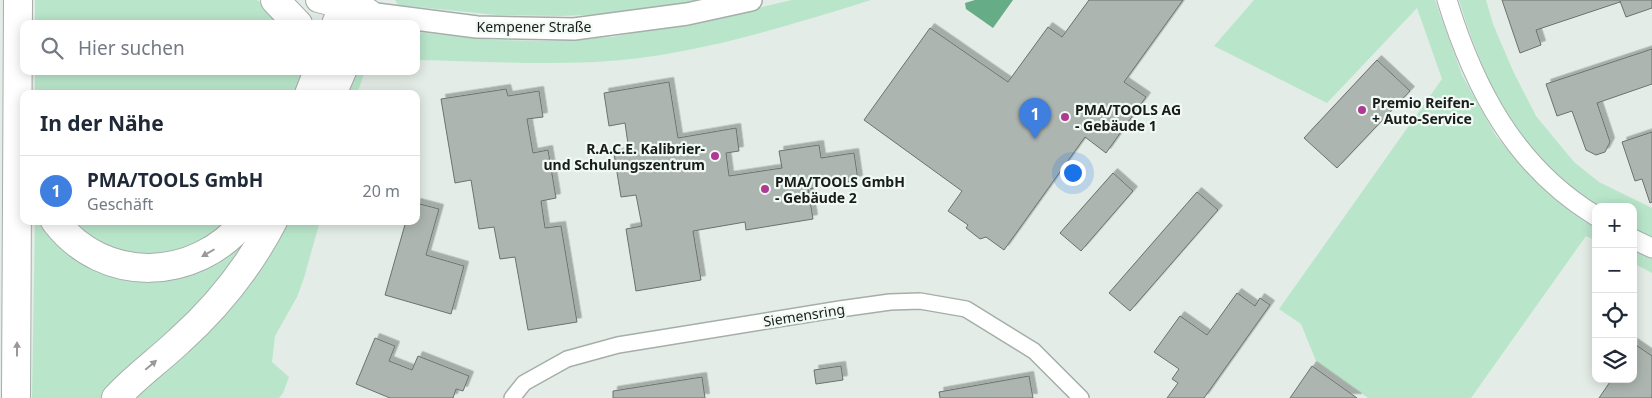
<!DOCTYPE html>
<html lang="de">
<meta charset="utf-8">
<style>
body{margin:0;font-family:"Noto Sans",sans-serif;background:#f6f6f7;color:#1f2937}
.controls{position:absolute;right:15px;bottom:15px;display:grid;overflow:hidden;border-radius:10px;box-shadow:0 2px 12px #0003}
.controls button{width:45px;height:45px;display:grid;place-items:center;padding:0;border:0;border-bottom:1px solid #e0e1e3;background:#fff;color:#1f2937;font:25px sans-serif}
.you{position:absolute;left:1072px;top:172px;width:18px;height:18px;margin:-12px;border:4px solid #fff;border-radius:50%;background:#1a73e8;box-shadow:0 0 0 8px #1a73e833}
.badge{display:grid;place-items:center;width:32px;height:32px;border-radius:50%;background:#1a73e8;color:#fff;font-size:16px;font-weight:700}
.pin{position:absolute;translate:-50% -41px;filter:drop-shadow(0 1px 2px #0008)}
.pin::after{content:'';position:absolute;top:26px;width:18px;height:15px;background:inherit;clip-path:polygon(0 0,100% 0,50% 100%)}
.list{margin:0;padding:0;list-style:none}
h2{display:flex;justify-content:space-between;align-items:center;height:65px;margin:0;padding:0 20px;font-size:21px}
h2 small{font-size:16px;font-weight:400;color:#747a83}
.list li{display:grid;grid-template-columns:32px 1fr auto;gap:15px;align-items:center;box-sizing:border-box;height:70px;padding:0 20px;border-top:1px solid #e0e1e3}
.list b{display:block;font-size:19px;white-space:nowrap}
.list p{margin:0;font-size:16px;white-space:nowrap;color:#747a83}
.list em{font-size:16px;font-style:normal;color:#747a83}
.icon{flex:none;width:28px;height:28px;fill:none;stroke:currentColor;stroke-width:2;stroke-linecap:round;stroke-linejoin:round}
.map{position:relative;flex:none;width:1652px;height:398px;overflow:hidden}
.search{position:absolute;background:#fff;box-shadow:0 2px 12px #0003;left:20px;top:20px;width:400px;height:55px;display:flex;align-items:center;gap:12px;box-sizing:border-box;padding:0 18px;border-radius:10px;color:#747a83;font-size:19px}
.panel{position:absolute;background:#fff;box-shadow:0 2px 12px #0003;left:20px;top:90px;width:400px;height:135px;border-radius:10px}
.map>svg:first-child{display:block}
.green{fill:#b9e6cb}
.water{fill:#66ac86}
.building{fill:#acb5af;stroke:#6b736e;filter:url(#shadow)}
.lines{fill:none;stroke-linecap:round;stroke-linejoin:round}
.minor-casing{stroke:#a6aea9;stroke-width:18}
.tertiary-casing{stroke:#a6aea9;stroke-width:21}
.secondary-casing{stroke:#a6aea9;stroke-width:24}
.primary-casing{stroke:#a6aea9;stroke-width:26}
.motorway-casing{stroke:#a6aea9;stroke-width:30}
.minor{stroke:#fff;stroke-width:15}
.tertiary{stroke:#fff;stroke-width:19}
.secondary{stroke:#fff;stroke-width:21}
.primary{stroke:#fff;stroke-width:24}
.motorway{stroke:#fff;stroke-width:28}
.oneway{fill:#989998}
.poi-dot{fill:#af3a92;stroke:#f0f9f4;stroke-width:2}
.labels{text-anchor:middle;dominant-baseline:central;stroke-width:4.5;stroke-linejoin:round;paint-order:stroke}
.street-label{font-size:14px;fill:#191c1a;stroke:#f0f9f4}
.poi-label{font-size:14px;font-weight:bold;fill:#191c1a;stroke:#f0f9f4;text-anchor:start}
</style>
<div class="map">
<svg width="1652" height="398" viewBox="0 0 1652 398">
<defs>
<filter id="shadow"><feDropShadow dx="4.5" dy="-4.5" stdDeviation="0" flood-color="#0004"/></filter>
</defs>
<rect width="100%" height="100%" fill="#e3ece6"/>
<path class="green" d="M35 0H257L293 24H35Z
M395 0H713L627 13 562 16 497 15 398 5Z
M792 0H871C781 28 690 57 595 62 535 65 475 61 416 60V32L493 40 545 41 612 37 716 18Z
M1254 0H1435L1462 75 1496 136 1535 180 1582 217 1596 225V241L1586 236 1471 398H1368L1316 361 1301 324 1279 309 1442 79 1417 8 1327 103 1214 46Z
M1459 0H1486L1493 24 1513 71 1536 116 1574 162 1599 182 1652 208V240L1633 230V207H1596V208C1578 194 1558 180 1543 164 1502 120 1476 56 1459 0Z
M35 71H308L299 94H35Z
M355 71H365L357 94H345Z
M35 221H49L141 273 263 221 234 273 110 398H32Z
M68 221H230L182 254 140 260 107 250Z
M284 221H320L304 278 297 297 275 336 272 362 289 377 283 393 279 398H130Z
M1633 247 1652 258V273L1633 263Z"/>
<path class="water" d="M975 0H1013L993 28 966 9 965 3Z"/>
<path class="building" d="M1089 0H1183L1124 82 1146 97 1106 153 1085 137 1004 250 986 237 980 239 966 228 968 225 948 211 962 191 864 120 930 28 1008 82 1048 27 1062 37Z
M1502 0H1652V8L1626 17 1620 1V2L1536 30 1541 45 1520 53Z
M1652 49V84L1597 103 1610 142 1605 152 1596 155 1586 150 1572 111 1557 116 1546 84Z
M1377 60 1410 91 1337 168 1304 138Z
M669 82 678 138 736 128 739 151 726 153 729 176 782 168 779 151 819 145 821 158 854 153 858 180 808 189 813 219 746 230 745 222 693 231 701 280 636 291 626 229 642 226 636 195 621 197 614 154 629 151 625 123 609 126 604 93Z
M506 89 508 96 539 91 543 117 527 119 533 153 548 150 556 198 541 201 545 228 561 226 577 322 528 330 515 257 500 259 494 227 479 229 471 180 455 183 441 99Z
M1652 132V202L1650 203 1642 179 1635 181 1622 142Z
M1113 173 1133 191 1081 251 1060 233Z
M1197 192 1218 210 1130 311 1109 293Z
M416 203 439 209 426 255 464 266 451 314 385 295 406 221H416Z
M1237 293 1255 306 1260 298 1270 305 1204 398H1167L1178 383 1172 379 1179 369 1154 352 1180 316 1207 335Z
M375 338 395 346 389 361 412 370 418 356 469 376 463 391 456 389 453 398H390L356 384Z
M1633 343 1652 356V398H1599L1612 379H1633Z
M841 366 843 380 816 384 814 370Z
M1312 366 1357 398H1290Z
M1029 376 1033 398H940L939 392Z
M702 377 705 398H613V391Z"/>
<g class="lines">
<defs>
<path id="minor" d="M512 398 524 383 567 359 618 345 840 309 890 302 920 301 966 309 1034 351 1081 398"/>
<path id="tertiary" d="M1447 0C1474 88 1515 167 1596 216
M1633 239 1652 248"/>
<path id="secondary" d="M368 13 477 27 574 29 687 14 751 0"/>
<path id="primary" d="M318 0 361 11"/>
<path id="motorway" d="M275 0 298 24
M336 24 343 7
M363 24 368 13
M309 94 318 71
M332 94 342 71
M55 221C104 285 195 282 245 221
M16 398 18 0
M116 398C135 377 158 361 179 341 217 307 249 267 273 221"/>
</defs>
<use href="#minor" class="minor-casing"/>
<use href="#tertiary" class="tertiary-casing"/>
<use href="#secondary" class="secondary-casing"/>
<use href="#primary" class="primary-casing"/>
<use href="#motorway" class="motorway-casing"/>
<use href="#minor" class="minor"/>
<use href="#tertiary" class="tertiary"/>
<use href="#secondary" class="secondary"/>
<use href="#primary" class="primary"/>
<use href="#motorway" class="motorway"/>
</g>
<defs><path id="oneway-solid" d="M-6-.8H1V-3.2L6.5 0L1 3.2V.8H-6Z" transform="scale(1.25)"/></defs>
<g class="oneway">
<use href="#oneway-solid" transform="translate(208 253) rotate(150)"/>
<use href="#oneway-solid" transform="translate(17 349) rotate(-90)"/>
<use href="#oneway-solid" transform="translate(151 365) rotate(-40)"/>
</g>
<g class="poi-dot">
<circle cx="1362" cy="110" r="5"/>
<circle cx="1065" cy="117" r="5"/>
<circle cx="715" cy="156" r="5"/>
<circle cx="765" cy="189" r="5"/>
</g>
<g class="labels">
<g class="street-label">
<text x="534" y="26">Kempener Straße</text>
<text transform="translate(804 315) rotate(-9)">Siemensring</text>
</g>
<g class="poi-label">
<text x="1372" y="102">Premio Reifen-<tspan x="1372" dy="16">+ Auto-Service</tspan></text>
<text x="1075" y="109">PMA/TOOLS AG<tspan x="1075" dy="16">- Gebäude 1</tspan></text>
<text x="705" y="148" text-anchor="end">R.A.C.E. Kalibrier-<tspan x="705" dy="16">und Schulungszentrum</tspan></text>
<text x="775" y="181">PMA/TOOLS GmbH<tspan x="775" dy="16">- Gebäude 2</tspan></text>
</g>
</g>
</svg>
<div class="controls">
<button>+</button>
<button>−</button>
<button><svg class="icon" aria-label="locate" viewBox="0 0 24 24"><circle cx="12" cy="12" r="6"/><path d="M12 2v4M12 18v4M2 12h4M18 12h4"/></svg></button>
<button><svg class="icon" aria-label="layers" viewBox="0 0 24 24"><path d="M12 4l9 5-9 5-9-5zM3 14l9 5 9-5"/></svg></button>
</div>
<div class="you"></div>
<div class="pin badge" style="left:1035px;top:139px;background:#3f7fe0">1</div>
<div class="search"><svg class="icon" aria-label="search" viewBox="0 0 24 24"><circle cx="10" cy="10" r="6"/><path d="M15 15l6 6"/></svg>Hier suchen</div>
<section class="panel">
<h2>In der Nähe<small></small></h2>
<ul class="list">
<li><span class="badge" style="background:#3f7fe0">1</span><div><b>PMA/TOOLS GmbH</b><p>Geschäft</p></div><em>20 m</em></li>
</ul>
</section>
</div>
